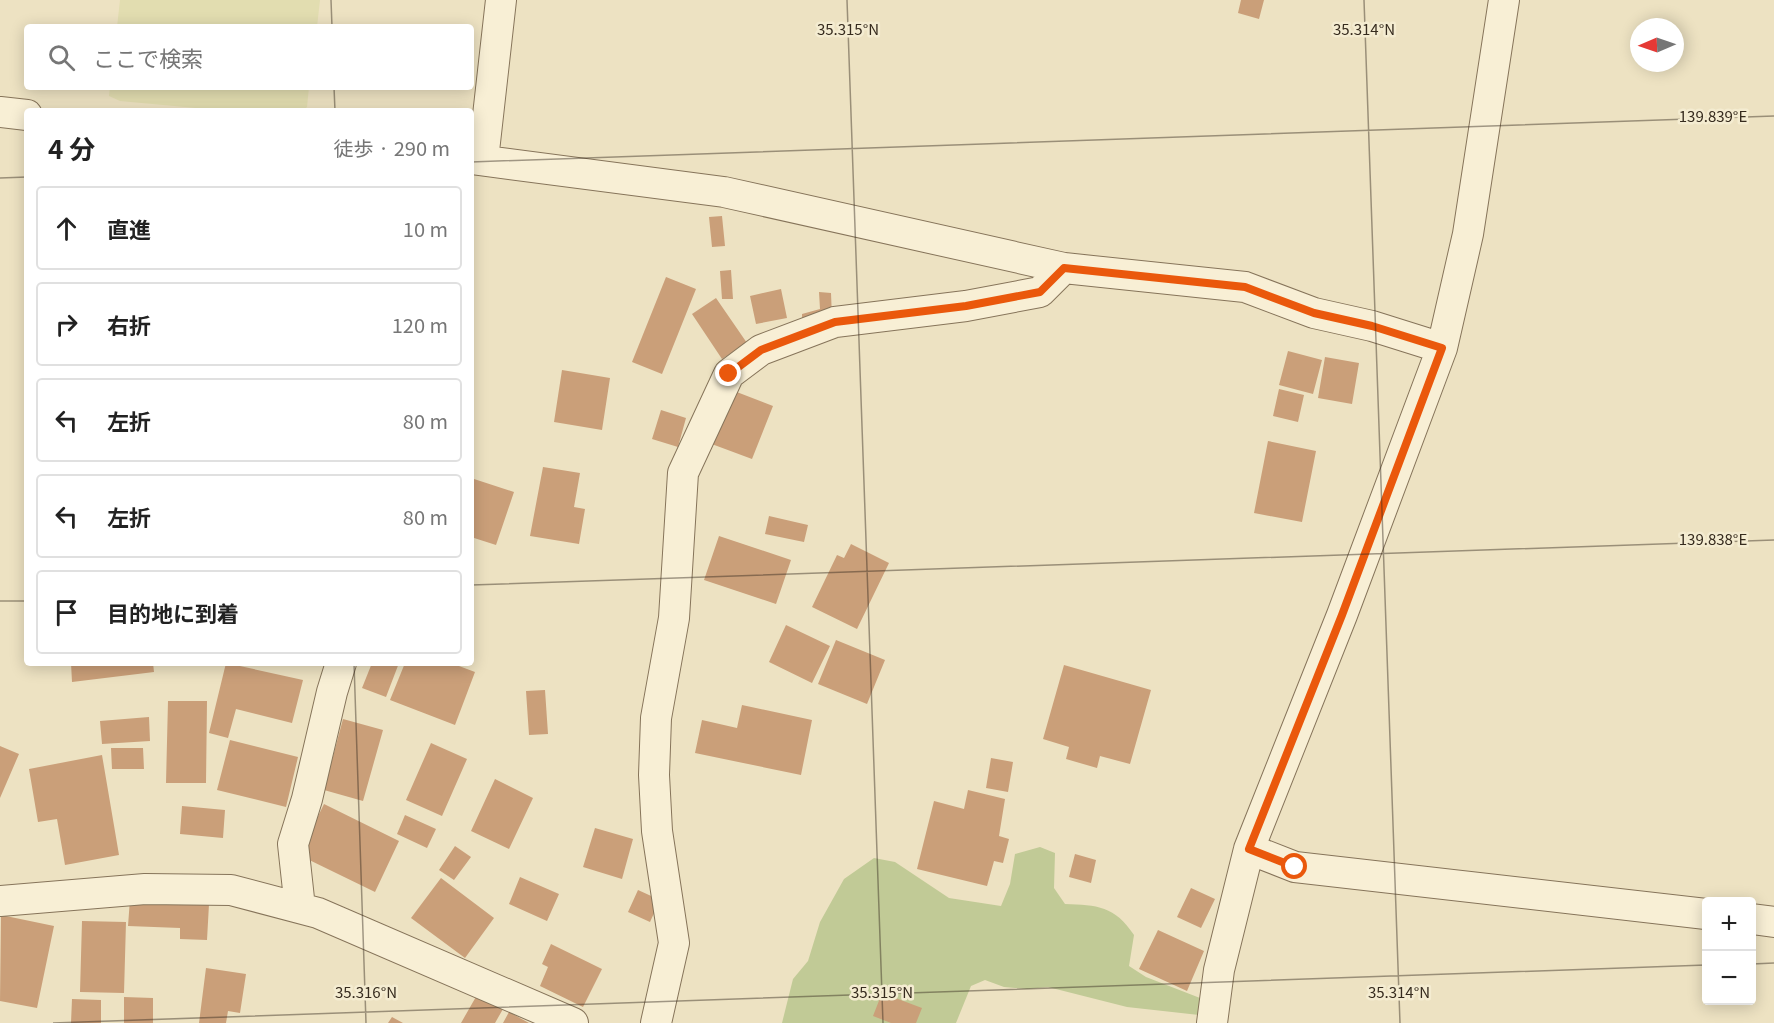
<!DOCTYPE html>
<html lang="ja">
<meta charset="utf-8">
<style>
body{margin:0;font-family:Georgia,"Noto Sans JP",serif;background:#f2f2f2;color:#222}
.controls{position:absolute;right:18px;bottom:18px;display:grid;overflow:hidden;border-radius:6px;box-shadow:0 3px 15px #0003}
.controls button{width:54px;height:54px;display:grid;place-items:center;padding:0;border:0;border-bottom:2px solid #e0e0e0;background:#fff;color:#222;font:30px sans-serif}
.compass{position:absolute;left:1630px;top:18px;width:54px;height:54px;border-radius:50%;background:#fff;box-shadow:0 3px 15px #0003;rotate:268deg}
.stop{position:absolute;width:18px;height:18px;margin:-14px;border:4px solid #ea580c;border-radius:50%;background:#fff}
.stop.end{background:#ea580c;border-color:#fff;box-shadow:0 2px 6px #0008}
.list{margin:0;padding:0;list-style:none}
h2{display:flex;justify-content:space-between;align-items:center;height:78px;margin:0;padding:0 24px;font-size:26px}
h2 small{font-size:20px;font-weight:400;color:#767676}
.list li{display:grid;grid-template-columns:39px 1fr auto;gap:18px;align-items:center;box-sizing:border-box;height:84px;margin:0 12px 12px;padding:0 12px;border:2px solid #e0e0e0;border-radius:6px}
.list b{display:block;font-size:22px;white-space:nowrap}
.list em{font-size:20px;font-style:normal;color:#767676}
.icon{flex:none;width:33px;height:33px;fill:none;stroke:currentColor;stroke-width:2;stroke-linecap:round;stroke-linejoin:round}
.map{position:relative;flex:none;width:1774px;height:1023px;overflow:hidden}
.search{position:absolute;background:#fff;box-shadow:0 3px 15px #0003;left:24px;top:24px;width:450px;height:66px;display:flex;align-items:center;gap:15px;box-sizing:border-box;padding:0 21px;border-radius:6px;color:#767676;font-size:22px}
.panel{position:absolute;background:#fff;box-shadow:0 3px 15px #0003;left:24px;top:108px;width:450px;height:558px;border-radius:6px}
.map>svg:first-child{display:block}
.farmland{fill:#e2ddb0}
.green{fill:#c1ca96}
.building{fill:#ca9f79}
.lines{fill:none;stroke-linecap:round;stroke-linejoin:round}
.minor-casing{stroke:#86745a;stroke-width:32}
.minor{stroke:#f8efd5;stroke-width:30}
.route{stroke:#ea580c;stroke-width:8}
.ticks{fill:none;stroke:#362b1e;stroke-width:1.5;stroke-opacity:0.45}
.ticks-label{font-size:15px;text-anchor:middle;fill:#362b1e;stroke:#f4ecd1;stroke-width:5;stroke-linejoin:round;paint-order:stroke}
</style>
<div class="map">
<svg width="1774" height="1023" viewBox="0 0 1774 1023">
<rect width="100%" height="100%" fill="#ede2c2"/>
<path class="farmland" d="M120 0H320L317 27H117Z
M110 87H309L307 107 303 111H228L120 101 109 96Z"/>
<path class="green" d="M1040 847 1055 853 1054 888 1065 904C1097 905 1115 906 1134 935L1129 966 1146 977 1200 998 1199 1015 1127 1007 1048 987 1027 989 1004 987 985 980 971 986 956 1023H782L793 979 808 961 820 922 844 879 874 858 895 862 949 898 1001 906 1010 884 1015 854Z"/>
<path class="building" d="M1241 0H1264L1259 19 1238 13Z
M722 216 725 246 712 247 709 217Z
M731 270 733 299H722L720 271Z
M666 277 696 289 662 374 632 362Z
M781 289 787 318 756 324 750 296Z
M819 292 831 293 832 318 802 327V314L820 309Z
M716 298 747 343 722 359 692 314Z
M1288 351 1322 360 1313 394 1279 385Z
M1325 357 1359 363 1352 404 1318 398Z
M562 370 610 378 602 430 554 422Z
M729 389 773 406 752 459 709 443Z
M1279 389 1304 395 1298 422 1273 416Z
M661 410 686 418 678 447 652 439Z
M1268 441 1316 451 1302 522 1254 513Z
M543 467 580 473 574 507 585 509 579 544 530 536Z
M471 478 514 492 496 545 471 537Z
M769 516 808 525 804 542 765 534Z
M719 536 791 560 776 604 704 580Z
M851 544 889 563 857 629 812 607 837 555 844 558Z
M786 625 830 646 812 683 769 662Z
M836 640 885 660 867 704 818 684Z
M71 663H153L154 672 72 682Z
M226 663 303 680 292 723 236 709 228 738 209 733Z
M372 663H399L386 697 362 688Z
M405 663H451L475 672 455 725 390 700Z
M1064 665 1151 690 1130 764 1100 756 1097 768 1066 759 1069 747 1043 739Z
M545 690 548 734 529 735 526 691Z
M168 701H207L206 783H166Z
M742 705 812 720 801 775 695 753 702 720 737 728Z
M149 717 150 741 102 744 100 721Z
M343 719 383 730 363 801 324 790Z
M230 740 298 757 286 807 217 790Z
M431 743 467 759 442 816 406 800Z
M0 746 19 754 0 798Z
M111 748H143L144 769H112Z
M102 755 119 855 65 865 57 819 38 822 29 769Z
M991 758 1013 762 1008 792 986 788Z
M495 779 533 798 509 849 471 831Z
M968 790 1005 799 999 836 1009 839 1003 863 994 861 987 886 917 869 934 801 964 809Z
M324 804 399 841 375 892 299 855Z
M182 806 225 810 223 838 180 834Z
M405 815 436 829 427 848 397 834Z
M595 828 633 839 622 879 583 867Z
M455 846 471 857 454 880 439 870Z
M1075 854 1096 860 1091 883 1069 877Z
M520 877 559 894 547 921 509 904Z
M441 878 494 918 465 958 411 918Z
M1191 888 1215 899 1201 928 1177 917Z
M638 890 660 900 650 922 628 912Z
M130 899 209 904 207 940 180 939V928L128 926Z
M1 915 54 926 37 1008 0 1001Z
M82 921 126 922 124 993 80 992Z
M1158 930 1204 951 1187 991 1139 969Z
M551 944 602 969 583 1007 540 986 548 967 542 964Z
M206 968 246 974 240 1013 228 1011 226 1023H199Z
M882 993 922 1008 916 1023H891L873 1016Z
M477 995 503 1009 495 1023H461Z
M124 997 153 998V1023H124Z
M72 999 101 1000V1023H71Z
M509 1012 529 1023H503Z
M392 1017 403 1023H388Z"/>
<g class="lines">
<defs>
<path id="minor" d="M0 112 27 115
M471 159 724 192 1064 268 1245 287 1314 313 1372 326 1442 348
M483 160 501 0
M1249 849 1295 867 1706 914
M0 901 145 889 231 890 318 913 573 1023
M300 908 293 844 307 799 332 692 341 663
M1752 919 1774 922
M656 1023 674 943 657 831 654 775 656 718 674 618 683 473 729 374 761 350 835 322 966 306 1040 292 1064 268
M1212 1023 1219 970 1249 849 1342 615 1442 348 1468 234 1504 0"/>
</defs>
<use href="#minor" class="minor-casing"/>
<use href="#minor" class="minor"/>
</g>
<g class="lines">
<path class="route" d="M729 374 761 350 835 322 966 306 1040 292 1064 268 1245 287 1314 313 1372 326 1442 348 1342 615 1249 849 1295 867"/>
</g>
<path class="ticks" d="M331 0 332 27M847 0 883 1023M1364 0 1400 1023M334 87 335 111M471 162 1774 116M0 178 27 177M471 585 1774 540M0 601H27M354 663 366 1023M1752 964 1774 963M53 1023 1706 965"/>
<g class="ticks-label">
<text x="848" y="35">35.315°N</text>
<text x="1364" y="35">35.314°N</text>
<text x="1713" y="122">139.839°E</text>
<text x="1713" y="545">139.838°E</text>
<text x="366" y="998">35.316°N</text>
<text x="882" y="998">35.315°N</text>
<text x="1399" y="998">35.314°N</text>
</g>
</svg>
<div class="controls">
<button>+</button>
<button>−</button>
</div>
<svg class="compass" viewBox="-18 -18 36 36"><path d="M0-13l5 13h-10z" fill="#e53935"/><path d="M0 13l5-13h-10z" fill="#767676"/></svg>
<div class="stop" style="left:1295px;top:867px"></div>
<div class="stop end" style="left:729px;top:374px"></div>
<div class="search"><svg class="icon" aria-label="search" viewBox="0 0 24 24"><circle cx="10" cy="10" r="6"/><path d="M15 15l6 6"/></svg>ここで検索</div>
<section class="panel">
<h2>4 分<small>徒歩 · 290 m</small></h2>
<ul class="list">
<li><svg class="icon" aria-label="ahead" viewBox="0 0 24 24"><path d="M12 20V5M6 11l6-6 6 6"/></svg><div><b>直進</b></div><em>10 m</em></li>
<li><svg class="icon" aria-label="right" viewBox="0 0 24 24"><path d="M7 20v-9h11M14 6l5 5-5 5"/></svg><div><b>右折</b></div><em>120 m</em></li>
<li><svg class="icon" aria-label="left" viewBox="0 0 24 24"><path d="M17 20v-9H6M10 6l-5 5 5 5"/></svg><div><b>左折</b></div><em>80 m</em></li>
<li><svg class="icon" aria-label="left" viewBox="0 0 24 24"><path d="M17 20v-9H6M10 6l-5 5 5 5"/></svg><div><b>左折</b></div><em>80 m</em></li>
<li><svg class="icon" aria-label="arrive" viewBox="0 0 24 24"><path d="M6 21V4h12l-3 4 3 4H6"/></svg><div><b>目的地に到着</b></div></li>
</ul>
</section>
</div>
